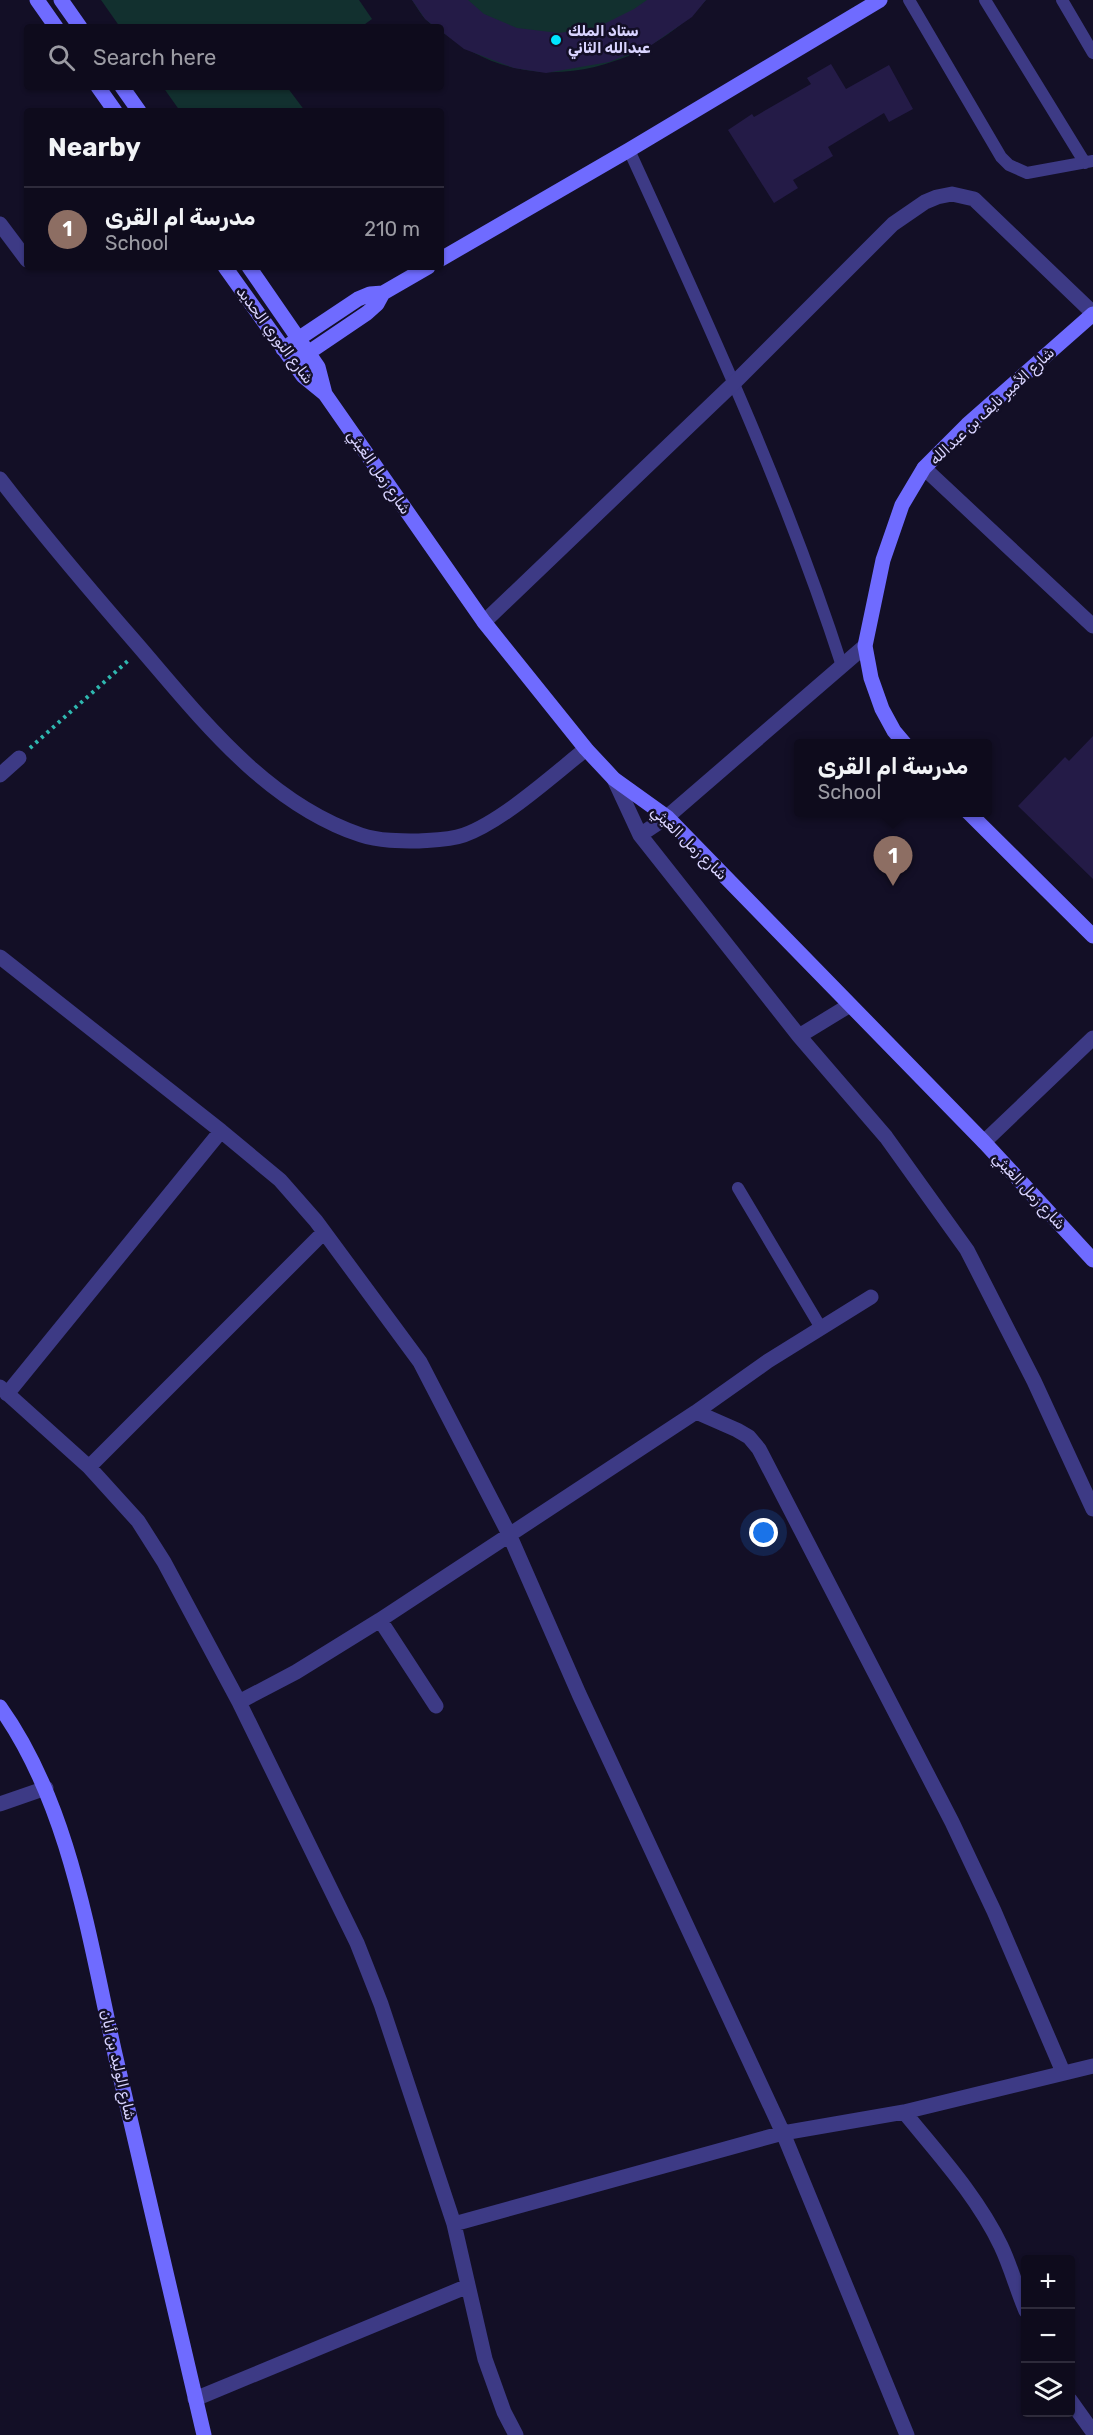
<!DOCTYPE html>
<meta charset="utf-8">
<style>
body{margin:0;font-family:Rubik,Cairo,sans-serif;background:#171425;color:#f1f3f6}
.controls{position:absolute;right:18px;bottom:18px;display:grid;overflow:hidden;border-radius:6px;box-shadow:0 2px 4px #0004}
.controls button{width:54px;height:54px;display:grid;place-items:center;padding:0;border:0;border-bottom:2px solid #2e2b3b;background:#0e0b1c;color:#f1f3f6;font:30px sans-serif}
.you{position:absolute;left:764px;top:1533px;width:21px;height:21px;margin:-15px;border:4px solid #fff;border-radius:50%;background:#1a73e8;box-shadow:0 0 0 9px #1a73e833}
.badge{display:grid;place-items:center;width:39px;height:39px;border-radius:50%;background:#0f766e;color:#fff;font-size:20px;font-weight:700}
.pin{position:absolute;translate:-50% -50px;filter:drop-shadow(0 2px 3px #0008)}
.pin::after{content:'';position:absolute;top:32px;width:21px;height:18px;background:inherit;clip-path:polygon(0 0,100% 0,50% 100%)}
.popup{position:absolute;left:794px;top:739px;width:198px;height:78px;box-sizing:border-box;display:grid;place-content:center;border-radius:6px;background:#0e0b1c;filter:drop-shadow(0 2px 4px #0005);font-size:20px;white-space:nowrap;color:#9b9ba3}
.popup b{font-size:22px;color:#f1f3f6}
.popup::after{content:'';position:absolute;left:50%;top:100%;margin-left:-12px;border:12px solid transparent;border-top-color:#0e0b1c}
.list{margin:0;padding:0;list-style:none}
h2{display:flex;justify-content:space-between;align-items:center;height:78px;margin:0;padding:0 24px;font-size:26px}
h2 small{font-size:20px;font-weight:400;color:#9b9ba3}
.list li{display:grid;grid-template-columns:39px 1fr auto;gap:18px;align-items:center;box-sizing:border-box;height:84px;padding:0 24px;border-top:2px solid #2e2b3b}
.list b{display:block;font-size:22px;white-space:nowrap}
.list p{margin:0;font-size:20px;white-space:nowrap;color:#9b9ba3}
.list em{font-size:20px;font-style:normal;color:#9b9ba3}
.icon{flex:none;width:33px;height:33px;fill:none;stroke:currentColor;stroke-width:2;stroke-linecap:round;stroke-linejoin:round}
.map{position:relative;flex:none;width:1093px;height:2435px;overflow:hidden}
.search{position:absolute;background:#0e0b1c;box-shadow:0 2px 4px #0004;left:24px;top:24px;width:420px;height:66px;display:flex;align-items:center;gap:15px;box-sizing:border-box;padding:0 21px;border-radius:6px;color:#9b9ba3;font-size:22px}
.panel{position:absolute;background:#0e0b1c;box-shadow:0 2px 4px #0004;left:24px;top:108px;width:420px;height:162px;border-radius:6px}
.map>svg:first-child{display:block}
.green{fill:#12302f}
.building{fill:#241b47}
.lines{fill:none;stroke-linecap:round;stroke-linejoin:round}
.path{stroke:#2fb8b0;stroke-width:4;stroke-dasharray:3 4.5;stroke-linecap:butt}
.lane{stroke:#3d3a85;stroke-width:12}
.street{stroke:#3d3a85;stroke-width:15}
.secondary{stroke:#6f6bff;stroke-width:15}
.poi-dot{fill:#00e5ff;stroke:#130f26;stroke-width:2}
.labels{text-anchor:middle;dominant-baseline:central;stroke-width:5;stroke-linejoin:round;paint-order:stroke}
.poi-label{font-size:15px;font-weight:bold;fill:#d9d4ff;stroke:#130f26;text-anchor:start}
.street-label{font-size:15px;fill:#d9d4ff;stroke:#130f26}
</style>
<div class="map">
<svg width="1093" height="2435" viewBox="0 0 1093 2435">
<rect width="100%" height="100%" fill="#130f26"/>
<path class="green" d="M101 0H359L372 19 361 27H120Z
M412 0H706C662 52 582 84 515 68 487 62 463 48 441 31V27C427 27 419 10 412 0Z
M163 87H287L305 111H180Z"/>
<path class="building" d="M412 0H468L484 14 517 28 559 33 598 27 634 9 647 0H706L692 17 650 46 609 62 546 73 514 68 464 49 441 31V27H435L425 19Z
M831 64 846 89 889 65 913 109 889 122 884 113 828 147 833 156 793 180 798 188 774 203 728 130 752 114 754 117 811 84 807 78Z
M1093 736V879L1018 806 1065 757 1069 761Z"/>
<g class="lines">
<path class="path" d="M30 748 130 659"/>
<path class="lane" d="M909 0 1001 157 1009 165 1027 173 1093 161
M985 0 1085 163
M1062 0 1093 53
M629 150C706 319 785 489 842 666
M738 1188 821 1328"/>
<path class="street" d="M0 224 27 260
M924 468 1093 626
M0 479C43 535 89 589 136 643 199 716 265 803 361 835 379 841 401 841 419 841 434 840 450 840 464 835 503 821 553 775 586 749
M484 622 735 382 893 224 925 202 937 197 952 194 974 199 1093 313
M0 775 19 758
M614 779 640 835 799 1036 886 1137 967 1250 1034 1381 1093 1509
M640 835 667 817 865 646
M0 957 221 1131 280 1180 316 1221 420 1362 509 1534 579 1694 783 2133 907 2435
M799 1036 850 1005
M984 1142 1093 1038
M0 1387 89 1467 138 1521 164 1562 239 1702 357 1943 381 2004 454 2224 485 2359 504 2412 516 2435
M7 1394 221 1131
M696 1412 768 1361 871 1297
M89 1467 324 1232
M380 1620 436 1706
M239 1702 296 1672 380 1620 696 1412 737 1430 749 1437 759 1449 952 1822 994 1911 1063 2072
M0 1804 46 1788
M904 2112C939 2155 977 2196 1001 2246 1011 2267 1017 2290 1026 2311
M454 2224 783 2133 904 2112 1093 2066
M195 2399 468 2286
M1070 2400 1093 2432"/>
<path class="secondary" d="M37 0 56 27
M61 0 80 27
M98 87 115 111
M122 87 139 111
M441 259 629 150 880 0
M225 267 303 376 325 394 484 622 586 749 614 779 667 817 984 1142 1093 1260
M249 267 318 367 325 394
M283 349 358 299 370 294 383 293 428 267
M302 357 367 313 377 304 383 293
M905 744 894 731 882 709 871 678 865 646 883 560 902 505 924 468 967 425 1093 314
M968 812 1093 936
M0 1707C70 1805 89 1939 115 2054 145 2181 174 2308 204 2435"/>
</g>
<circle class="poi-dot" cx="556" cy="40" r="6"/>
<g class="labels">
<g class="poi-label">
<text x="568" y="31">ستاد الملك<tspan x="568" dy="17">عبدالله الثاني</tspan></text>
</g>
<g class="street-label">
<text transform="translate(275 335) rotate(53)">شارع النوري الحديد</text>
<text transform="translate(992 406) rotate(-43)">شارع الأمير نايف بن عبدالله</text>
<text transform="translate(379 472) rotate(55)">شارع زمل الغيثي</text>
<text transform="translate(689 843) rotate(44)">شارع زمل الغيثي</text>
<text transform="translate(1029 1191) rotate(47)">شارع زمل الغيثي</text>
<text transform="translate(118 2065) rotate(77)">شارع الوليد بن أبان</text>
</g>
</g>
</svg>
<div class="controls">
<button>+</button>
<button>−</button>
<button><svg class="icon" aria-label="layers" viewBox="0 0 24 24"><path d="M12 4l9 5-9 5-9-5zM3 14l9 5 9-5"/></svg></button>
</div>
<div class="you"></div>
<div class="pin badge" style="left:893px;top:886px;background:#8d6e63">1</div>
<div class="popup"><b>مدرسة ام القرى</b>School</div>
<div class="search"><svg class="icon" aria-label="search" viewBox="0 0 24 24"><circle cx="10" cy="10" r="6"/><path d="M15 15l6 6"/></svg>Search here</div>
<section class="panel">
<h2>Nearby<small></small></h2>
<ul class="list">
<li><span class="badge" style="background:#8d6e63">1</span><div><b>مدرسة ام القرى</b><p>School</p></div><em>210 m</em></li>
</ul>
</section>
</div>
